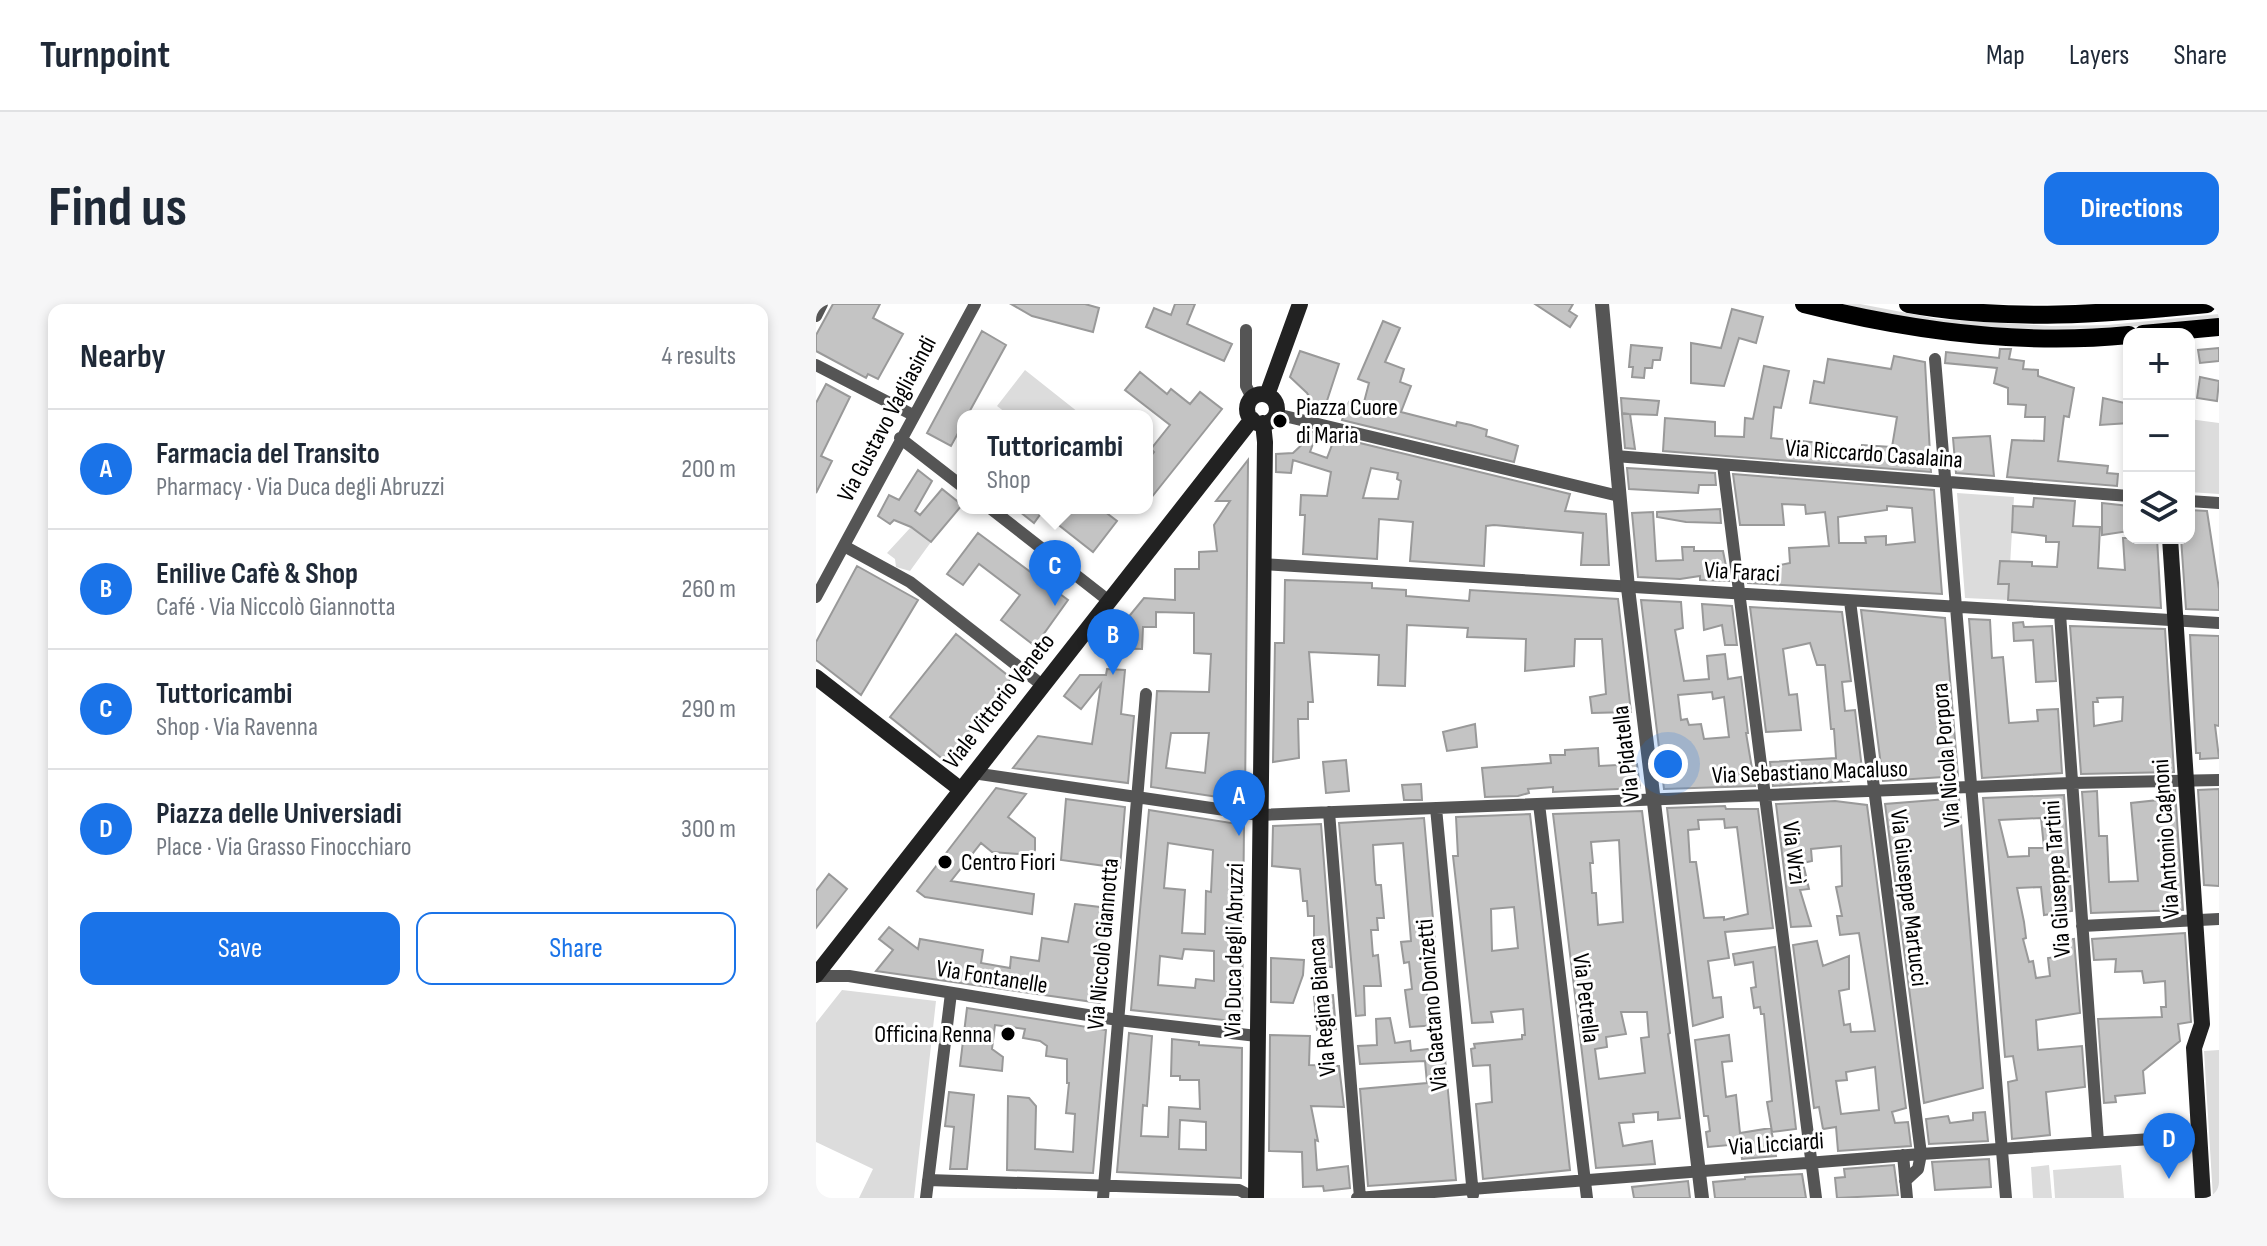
<!DOCTYPE html>
<meta charset="utf-8">
<style>
body{margin:0;font-family:"Sofia Sans Condensed",sans-serif;background:#f6f6f7;color:#1f2937}
.controls{position:absolute;right:24px;top:24px;display:grid;overflow:hidden;border-radius:16px;box-shadow:0 4px 12px #0003}
.controls button{width:72px;height:72px;display:grid;place-items:center;padding:0;border:0;border-bottom:2px solid #e0e1e3;background:#fff;color:#1f2937;font:40px sans-serif}
.you{position:absolute;left:852px;top:460px;width:28px;height:28px;margin:-20px;border:6px solid #fff;border-radius:50%;background:#1a73e8;box-shadow:0 0 0 12px #1a73e833}
.badge{display:grid;place-items:center;width:52px;height:52px;border-radius:50%;background:#1a73e8;color:#fff;font-size:26px;font-weight:700}
.pin{position:absolute;translate:-50% -66px;filter:drop-shadow(0 2px 4px #0008)}
.pin::after{content:'';position:absolute;top:42px;width:28px;height:24px;background:inherit;clip-path:polygon(0 0,100% 0,50% 100%)}
.popup{position:absolute;left:141px;top:106px;width:196px;height:104px;box-sizing:border-box;display:grid;place-content:center;border-radius:16px;background:#fff;filter:drop-shadow(0 2px 6px #0005);font-size:26px;white-space:nowrap;color:#747a83}
.popup b{font-size:30px;color:#1f2937}
.popup::after{content:'';position:absolute;left:50%;top:100%;margin-left:-16px;border:16px solid transparent;border-top-color:#fff}
.list{margin:0;padding:0;list-style:none}
h2{display:flex;justify-content:space-between;align-items:center;height:104px;margin:0;padding:0 32px;font-size:34px}
h2 small{font-size:26px;font-weight:400;color:#747a83}
.list li{display:grid;grid-template-columns:52px 1fr auto;gap:24px;align-items:center;box-sizing:border-box;height:120px;padding:0 32px;border-top:2px solid #e0e1e3}
.list b{display:block;font-size:30px;white-space:nowrap}
.list p{margin:0;font-size:26px;white-space:nowrap;color:#747a83}
.list em{font-size:26px;font-style:normal;color:#747a83}
.actions{display:flex;gap:16px;padding:24px 32px}
.actions a{flex:1;padding:18px 0;border:2px solid #1a73e8;border-radius:16px;text-align:center;font-size:28px;color:#1a73e8}
.actions .main{background:#1a73e8;color:#fff}
.icon{flex:none;width:44px;height:44px;fill:none;stroke:currentColor;stroke-width:2;stroke-linecap:round;stroke-linejoin:round}
.map{position:relative;flex:none;width:1403px;height:894px;overflow:hidden;border-radius:16px}
header{display:flex;align-items:center;gap:48px;box-sizing:border-box;height:112px;padding:0 40px;background:#fff;border-bottom:2px solid #e0e1e3}
header strong{font-size:38px}
nav{display:flex;gap:44px;margin-inline-start:auto;font-size:28px}
.intro{display:flex;align-items:center;justify-content:space-between;box-sizing:border-box;height:192px;padding:0 48px}
h1{margin:0;font-size:56px}
.button{padding:20px 36px;border-radius:16px;background:#1a73e8;color:#fff;font-size:28px;font-weight:700}
main{display:flex;gap:48px;padding:0 48px}
aside{flex:1;background:#fff;border-radius:16px;box-shadow:0 4px 12px #0003}
.map>svg:first-child{display:block}
.green{fill:#dcdcdc}
.building{fill:#c4c4c4;stroke:#999;stroke-width:2;fill-rule:evenodd}
.lines{fill:none;stroke-linecap:round;stroke-linejoin:round}
.minor{stroke:#555;stroke-width:12}
.tertiary{stroke:#555;stroke-width:14}
.secondary{stroke:#222;stroke-width:16}
.primary{stroke:#000;stroke-width:18}
.poi-dot{fill:#000;stroke:#fff;stroke-width:3}
.labels{text-anchor:middle;dominant-baseline:central;stroke-width:6;stroke-linejoin:round;paint-order:stroke}
.poi-label{font-size:24px;fill:#000;stroke:#fff;text-anchor:start}
.street-label{font-size:24px;fill:#000;stroke:#fff}
</style>
<header>
<strong>Turnpoint</strong>
<nav><a>Map</a><a>Layers</a><a>Share</a></nav>
</header>
<div class="intro"><h1>Find us</h1><a class="button">Directions</a></div>
<main>
<aside>
<h2>Nearby<small>4 results</small></h2>
<ul class="list">
<li><span class="badge">A</span><div><b>Farmacia del Transito</b><p>Pharmacy · Via Duca degli Abruzzi</p></div><em>200 m</em></li>
<li><span class="badge">B</span><div><b>Enilive Cafè &amp; Shop</b><p>Café · Via Niccolò Giannotta</p></div><em>260 m</em></li>
<li><span class="badge">C</span><div><b>Tuttoricambi</b><p>Shop · Via Ravenna</p></div><em>290 m</em></li>
<li><span class="badge">D</span><div><b>Piazza delle Universiadi</b><p>Place · Via Grasso Finocchiaro</p></div><em>300 m</em></li>
</ul>
<div class="actions"><a class="main">Save</a><a>Share</a></div>
</aside>
<div class="map">
<svg width="1403" height="894" viewBox="0 0 1403 894">
<rect width="100%" height="100%" fill="#fff"/>
<path class="green" d="M1028 0H1044L1122 15 1235 22 1292 21 1403 10V16C1277 27 1151 34 1028 0Z
M209 66 267 112H194L181 102Z
M1373 115 1403 119V190L1373 188Z
M1141 189 1198 193 1192 296 1149 294Z
M95 223 115 238 94 267 80 263 79 255 71 249Z
M26 686 120 697 98 894H43L57 865 0 838V719Z
M1403 746V894H1397L1388 747Z
M1233 861 1236 894H1217L1215 863Z
M1305 861 1308 894H1239L1237 866Z"/>
<path class="building" d="M17 0H64L57 14 87 30 62 75 52 70 50 74 0 47V31Z
M195 0H269L283 4 277 28 216 12Z
M359 0H379L371 20 416 40 408 57 330 23 338 4 355 11Z
M719 0H757L753 7 761 12 754 23Z
M916 5 947 13 940 39 923 34 908 82 875 79V39L905 44Z
M567 17 584 24 569 58 588 65 584 78 595 82 585 108 640 122 641 118 655 121 671 126 670 132 702 142 698 158 526 116 533 98 547 102 553 79 542 75Z
M166 27 190 41 151 112H147V120L135 142 111 129Z
M815 41 846 44 844 56H837L836 64H829L828 74 816 73 817 63H813Z
M1403 44V57L1384 59 1382 46Z
M1184 45H1195L1193 55 1208 57 1207 65 1222 66V72L1258 84 1253 113 1248 112 1242 157 1292 162 1291 169 1302 170 1301 182 1191 173 1196 136 1228 137 1229 113H1209L1210 101 1192 100V84L1178 79 1181 64 1129 59 1130 48 1183 54Z
M484 47 523 60 506 112 494 109 495 96 491 89 474 73Z
M1078 52 1109 58 1115 168 847 147 849 114 899 118V132L928 133 929 114 937 115 948 62 973 67 965 104 958 103 955 134 1015 140V149L1045 152 1046 141 1076 143 1081 113 994 99 998 77 1008 79 1012 55 1075 65Z
M324 68 351 90 355 85 374 100 384 88 406 105 331 199V157L338 148 335 145 354 121 309 86Z
M1384 73 1403 77 1401 97 1381 94Z
M10 80 34 93 5 152 16 157 0 189V99Z
M805 94 843 97 841 111 814 110 819 145 809 144 806 110H813L806 109Z
M1287 94 1313 100V119L1284 121Z
M493 127 501 129 494 148 511 154 519 133 754 190 749 207 790 210 793 261H765L767 229 678 221 670 222 668 262 594 257 597 218 563 215 561 255 487 250 489 211H484L485 191 511 192 515 168 477 156 475 169 460 168V150L477 149 492 135ZM555 164 582 169 581 175 585 177 582 195 547 194Z
M1174 132 1178 172 1140 169 1137 134Z
M432 156 429 497 335 483 341 387 393 388 395 350 378 349V309L340 308V323H327L326 345 287 344 328 294 359 296V265H383V248L401 247 398 221 414 197H400ZM355 429H393L389 469 350 464Z
M811 164 899 169 900 181H883L882 189 813 185Z
M102 166 116 177 99 207 104 211 126 185 146 201 115 238 95 223 78 216 74 220 62 212 73 191 83 196Z
M917 170 1118 186 1126 290 932 279 930 268 964 264V261L974 259 973 244 1013 242 1009 208 990 210 989 201 966 200 968 221H924ZM1071 202 1096 204 1099 238 1070 241V232L1049 233 1050 239H1023L1022 213 1071 206Z
M1218 194 1259 197 1257 222 1284 223 1282 264 1309 266 1307 234H1341L1345 304 1192 296 1193 280H1182L1184 257 1216 258V262L1241 263 1243 238H1230V232L1196 228 1197 202 1217 203Z
M1286 199 1313 202V227L1286 231Z
M199 204H284L301 217 277 248 226 208 218 219Z
M904 205 905 219 870 218 841 213V208Z
M1373 206 1391 207 1403 285V306L1370 305 1365 234H1373Z
M837 208 840 257 867 256 866 243H878V247H907L913 277 884 276V272L864 275 822 273 816 209Z
M162 229 252 296 219 342 185 316 204 291 163 260 147 281 131 270Z
M41 262 102 296 45 391 0 356V338Z
M469 276 556 279V284L590 286V292L653 297 654 286 802 295 815 408 776 409 774 393 790 390 786 335H759L758 362 709 367 710 335 651 333 652 324 591 321 589 382 562 381 563 351 493 348 497 398H492V415H482L483 454 457 458 459 339H468Z
M825 296 865 298 867 324 859 326 868 377 893 375 891 352 909 350 912 375 925 373 932 429H930L939 482 848 485ZM896 388 897 395 908 393 913 433 888 435 885 420 873 421 871 415 865 416 862 391Z
M886 300 916 302 921 341H909L906 321 888 326Z
M934 303 1026 308 1035 377 1026 378 1029 407 1039 406 1046 465 1032 466 1033 477 957 482 954 458 1020 454 1018 425H1015L1009 361H1001L994 339 967 345 973 391 981 390 985 426 950 428Z
M1045 306 1129 314 1142 472 1067 477Z
M1153 315 1174 316 1176 354 1187 353 1193 419 1222 417 1221 406 1242 405 1246 469 1166 474Z
M1207 318 1208 323 1236 322 1240 377 1220 378 1217 336 1198 337 1197 319Z
M1254 322 1349 325 1358 468 1265 470ZM1307 393 1306 417 1278 422 1277 398H1282L1281 394Z
M140 330 195 374 129 457 74 413Z
M1374 331 1403 332V422L1399 421 1403 454 1384 455V449H1380Z
M291 365 309 366 305 410 318 412 312 479 197 464 222 432 276 440 285 380 265 405 248 392 264 371H290Z
M659 420 661 443 631 447 627 428Z
M782 444 783 462 821 460 824 484 737 488V483L712 485 713 489 702 492 669 493 666 464 735 459 734 451H749V446Z
M530 456 533 487 510 489 507 458Z
M605 480 606 496H588L586 481Z
M180 484 210 490 192 513 219 534V546L216 551 176 548 165 539 135 577 218 590 216 610 109 593 101 587Z
M1403 485V582L1388 581 1382 486Z
M1342 486H1359L1367 606 1275 609 1266 488 1281 487 1283 532H1291L1293 578 1322 577 1315 499 1342 496Z
M1248 491 1256 607 1228 611 1225 583 1201 584 1208 618 1210 634 1207 635 1213 658 1217 657 1220 674 1234 672 1232 654 1240 653 1237 638 1258 635 1264 709 1220 716 1222 746 1266 742 1269 783 1230 788 1234 831 1196 835 1192 778 1201 776 1197 752 1189 753 1167 494ZM1225 514 1228 544H1213V552L1192 553 1183 516Z
M1143 494 1167 784 1108 799 1069 500Z
M250 495 309 503 304 564 245 556Z
M1019 497 1051 501 1090 804 1076 808 1079 819 1092 818 1095 842 1022 847 1020 823 1007 825 1003 803 998 804 977 641 1001 637 1007 662 1033 652V685L1023 687 1028 721 1034 720 1035 728 1059 727 1057 714 1043 629 1024 631 1021 612H1026L1020 583 1026 582 1025 542 995 545 996 557 987 559 993 585 984 586 995 622 975 623 960 500ZM1059 763 1063 806 1025 810 1020 777 1031 776 1030 768Z
M909 502 910 505H942L957 624 909 628 913 654 892 657 897 694 905 693 907 713 877 722 851 504ZM908 515 909 524 921 523 932 610 908 616V613L888 614 880 558H874L872 526 883 525 882 516Z
M333 506 428 521 426 718 315 706ZM352 539 397 546 395 588 390 587 389 630 366 629 369 586 348 584ZM368 645 398 647V677L380 675 379 684 342 681 344 652 366 655Z
M826 507 854 729 852 730 864 814 842 816V808L817 810 818 818 803 819 807 842 836 837 839 860 780 864 737 510ZM803 536 807 618 782 621 780 589H776L775 573 774 559H777L775 538ZM805 708H831L833 733 825 734 829 769 783 775 779 745 791 743 790 733 810 730Z
M714 510 754 866 667 875 660 800 676 798 674 761 657 762 655 745 659 744 658 740 706 735V731H709L707 705 675 708 677 718 656 719 637 552H642L640 513ZM698 603 702 644 676 647 675 605Z
M608 514 622 671 610 672 611 694H620L622 721 594 723 589 686 596 685 593 658 588 659 585 638 595 637 587 539 557 541 559 576 560 581H565L568 614H561L562 626H555L557 652 562 651 565 682H548L549 711 540 712 523 519Z
M505 520 516 663 498 661V612H492L491 597H487L484 565 456 562 457 522Z
M13 570 31 585 0 624V587Z
M259 600 292 604 284 699 60 667 77 646 63 635 73 623 102 645 104 635 167 646 165 659 194 664 195 653 223 657 226 634 252 638Z
M1369 629 1375 718 1362 720 1364 737 1327 767 1329 789 1299 792 1300 798 1288 799 1282 715 1346 713 1345 703H1350L1349 677 1328 679 1326 667 1299 668 1300 655 1278 656 1276 635Z
M959 643 980 825 956 828 951 798 956 797 948 710H945L944 703 938 704 935 684 940 683 937 658 919 661 917 650Z
M455 654 488 656 487 671 477 699 455 698Z
M517 691 520 725 501 726 498 693Z
M151 704 290 726 277 869 191 866 192 792 213 794 220 802 219 845 257 848 259 810 250 809 253 779H251V755L230 752 231 742 224 737 207 734 209 725 179 721 176 745 187 753 186 767 144 762Z
M574 714 579 739 594 737 595 747 628 743 640 876 552 882 544 785 611 779 609 757 544 760 542 742 561 741 560 715Z
M313 729 336 732 331 802 327 801 325 832 352 833 353 803 384 805 383 776H364V772H355L356 735 383 738V741L426 744 425 874 301 868ZM364 816 390 818V846L363 845Z
M454 731 494 732 493 761 523 762 528 803 495 802 502 837 499 836 501 866 532 862 534 884 508 887 507 882 487 883 486 848 453 847Z
M913 731 916 757 906 758 910 793 920 791 924 829 955 824 960 852 926 855 924 840 892 843 890 828 894 827 892 812H888L879 736Z
M133 788 158 791 151 865H134L138 823 129 822Z
M1169 808 1172 837 1113 840 1110 815 1132 812 1134 819 1157 816V809Z
M1173 855 1175 883 1119 886 1116 858Z
M1078 861 1082 891 1021 894 1019 874 1029 873 1028 865Z
M986 870 990 894H899L897 878 929 875V873Z
M872 877 874 894H818L816 883Z"/>
<g class="lines">
<path class="minor" d="M0 12 6 0
M430 26V82L436 94
M1119 55 1190 894
M0 61 97 111
M460 110 803 192
M84 134 147 183
M799 152 1313 192
M907 161 1000 894
M1373 197 1403 199
M174 204 293 297
M28 242 94 278 226 381
M446 260 1403 319
M0 293 159 0
M1034 297 1105 850 1102 865 1089 877
M1244 310 1282 838
M157 469 443 511 1256 479 1403 476
M723 500 771 894
M620 504 657 891
M513 508 544 894
M1266 622 1403 615
M0 672H33L302 716 441 732
M1087 851 1091 894
M112 876 423 886 439 894
M110 894 135 689
M287 894 330 390
M541 894 1105 850 1382 832"/>
<path class="tertiary" d="M786 0 812 284 886 894"/>
<path class="secondary" d="M431 105a15 15 0 1 1 30 0a15 15 0 1 1-30 0Z
M451 91 484 0
M1354 234 1386 720 1378 744 1387 894
M0 373 144 485
M0 671 436 115
M440 894 449 138 447 119"/>
<path class="primary" d="M988 0C1094 27 1203 42 1313 31
M1092 0C1191 18 1291 10 1391 0
M1327 30 1403 23"/>
</g>
<g class="poi-dot">
<circle cx="464" cy="117" r="8"/>
<circle cx="129" cy="558" r="8"/>
<circle cx="192" cy="730" r="8"/>
</g>
<g class="labels">
<g class="poi-label">
<text x="480" y="103">Piazza Cuore<tspan x="480" dy="28">di Maria</tspan></text>
<text x="145" y="558">Centro Fiori</text>
<text x="176" y="730" text-anchor="end">Officina Renna</text>
</g>
<g class="street-label">
<text transform="translate(71 115) rotate(-62)">Via Gustavo Vagliasindi</text>
<text transform="translate(1058 150) rotate(4)">Via Riccardo Casalaina</text>
<text transform="translate(926 268) rotate(3)">Via Faraci</text>
<text transform="translate(183 397) rotate(-52)">Viale Vittorio Veneto</text>
<text transform="translate(810 450) rotate(-97)">Via Pidatella</text>
<text transform="translate(1130 451) rotate(-95)">Via Nicola Porpora</text>
<text transform="translate(994 468) rotate(-2)">Via Sebastiano Macaluso</text>
<text transform="translate(1350 535) rotate(-94)">Via Antonio Cagnoni</text>
<text transform="translate(978 549) rotate(83)">Via Wrzì</text>
<text transform="translate(1241 575) rotate(-94)">Via Giuseppe Tartini</text>
<text transform="translate(1093 594) rotate(83)">Via Giuseppe Martucci</text>
<text transform="translate(287 640) rotate(-85)">Via Niccolò Giannotta</text>
<text transform="translate(418 646) rotate(-89)">Via Duca degli Abruzzi</text>
<text transform="translate(176 673) rotate(9)">Via Fontanelle</text>
<text transform="translate(770 694) rotate(83)">Via Petrella</text>
<text transform="translate(616 701) rotate(-95)">Via Gaetano Donizetti</text>
<text transform="translate(506 703) rotate(-95)">Via Regina Bianca</text>
<text transform="translate(960 840) rotate(-4)">Via Licciardi</text>
</g>
</g>
</svg>
<div class="controls">
<button>+</button>
<button>−</button>
<button><svg class="icon" aria-label="layers" viewBox="0 0 24 24"><path d="M12 4l9 5-9 5-9-5zM3 14l9 5 9-5"/></svg></button>
</div>
<div class="you"></div>
<div class="pin badge" style="left:423px;top:532px">A</div>
<div class="pin badge" style="left:297px;top:371px">B</div>
<div class="pin badge" style="left:239px;top:302px">C</div>
<div class="popup"><b>Tuttoricambi</b>Shop</div>
<div class="pin badge" style="left:1353px;top:875px">D</div>
</div>
</main>
